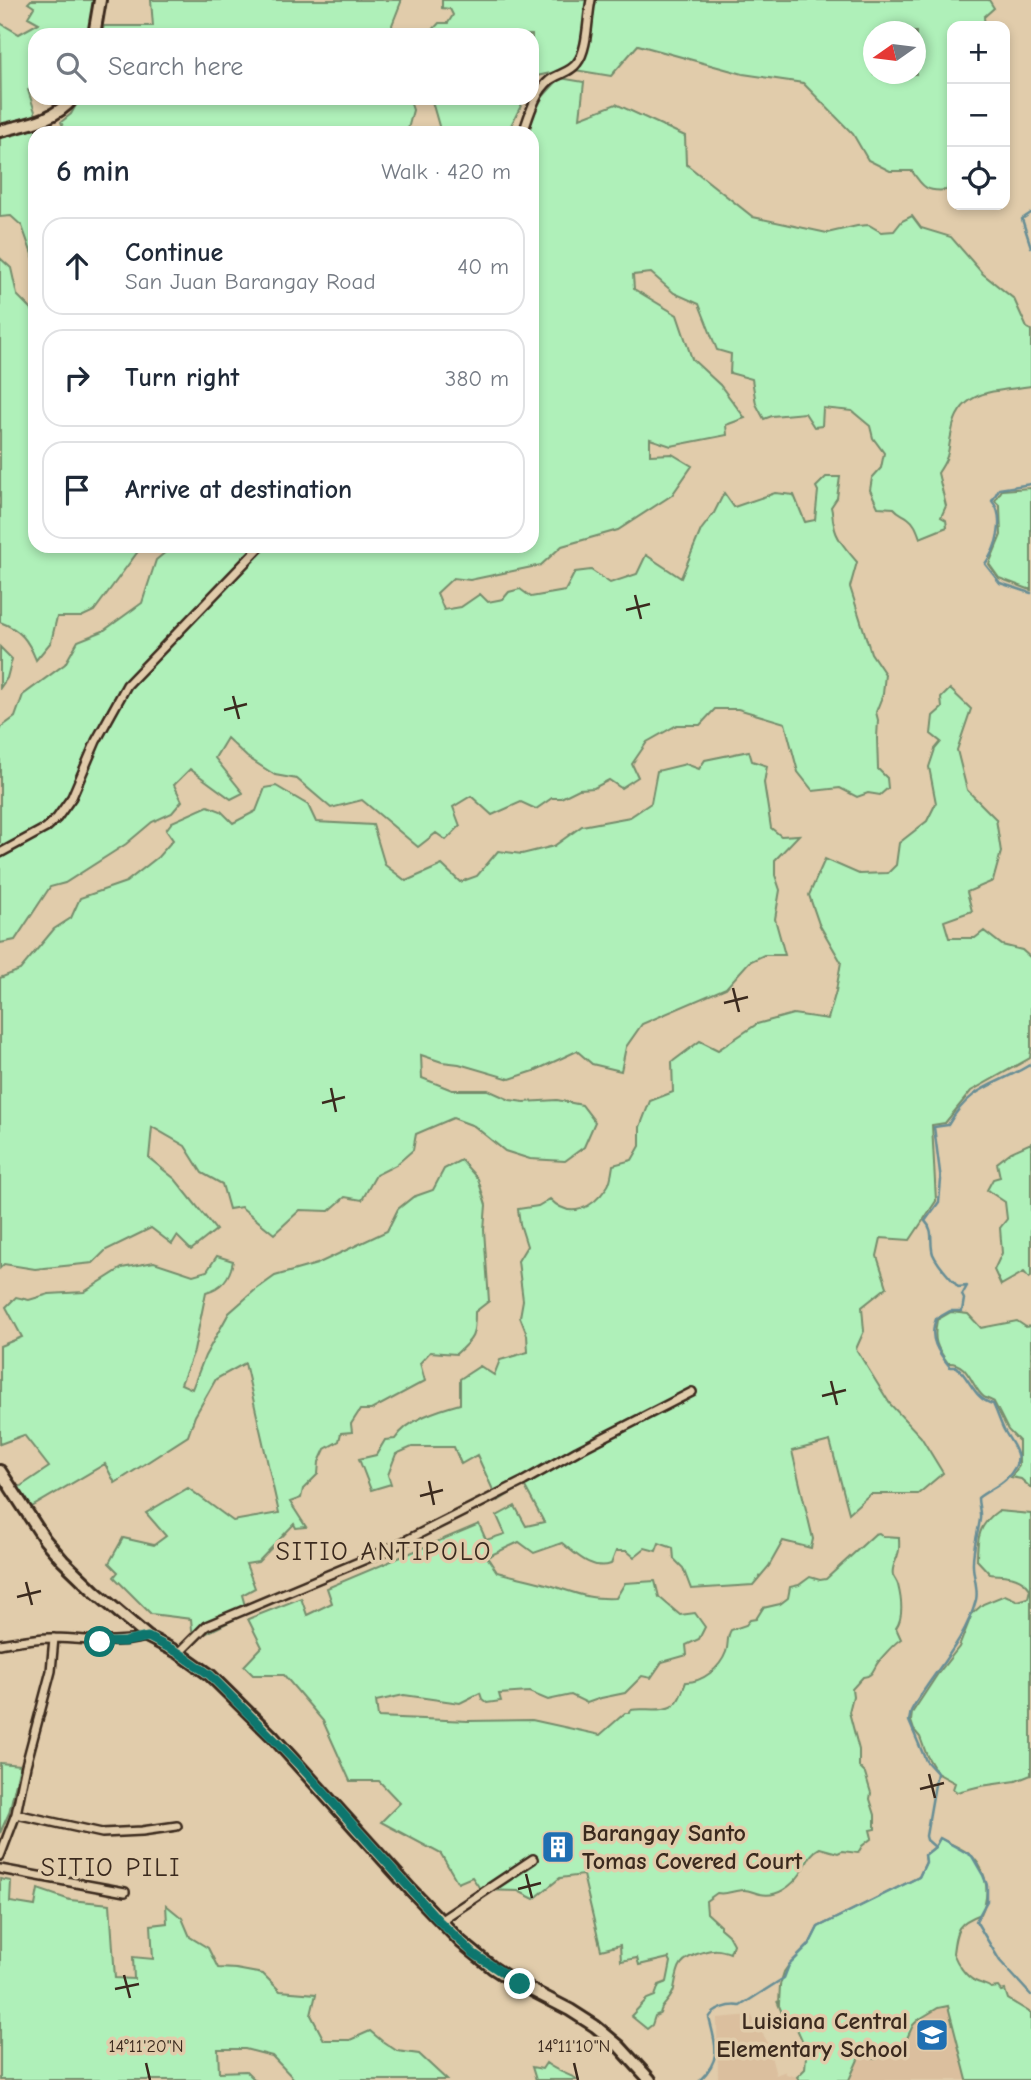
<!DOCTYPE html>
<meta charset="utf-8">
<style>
body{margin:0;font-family:"Comic Neue",sans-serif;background:#f2f2f3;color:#1f2937}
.controls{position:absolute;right:21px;top:21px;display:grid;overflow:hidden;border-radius:14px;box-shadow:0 4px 10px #0003}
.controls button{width:63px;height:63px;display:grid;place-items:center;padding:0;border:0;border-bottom:2px solid #e0e1e3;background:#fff;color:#1f2937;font:35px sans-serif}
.compass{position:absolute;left:863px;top:21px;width:63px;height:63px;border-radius:50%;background:#fff;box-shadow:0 4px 10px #0003;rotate:256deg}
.stop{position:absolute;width:21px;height:21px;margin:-16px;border:5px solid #0f766e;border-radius:50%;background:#fff}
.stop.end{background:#0f766e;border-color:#fff;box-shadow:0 2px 7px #0008}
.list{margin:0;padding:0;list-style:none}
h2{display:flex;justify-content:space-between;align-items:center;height:91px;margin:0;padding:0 28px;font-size:30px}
h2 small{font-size:23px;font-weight:400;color:#747a83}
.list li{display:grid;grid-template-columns:46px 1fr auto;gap:21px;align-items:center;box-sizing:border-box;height:98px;margin:0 14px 14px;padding:0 14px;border:2px solid #e0e1e3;border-radius:21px}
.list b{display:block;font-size:26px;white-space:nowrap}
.list p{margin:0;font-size:23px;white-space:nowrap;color:#747a83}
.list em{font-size:23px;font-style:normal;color:#747a83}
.icon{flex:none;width:38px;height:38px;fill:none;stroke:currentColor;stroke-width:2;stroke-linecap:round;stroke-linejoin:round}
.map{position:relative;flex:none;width:1031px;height:2080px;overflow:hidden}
.search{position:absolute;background:#fff;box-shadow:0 4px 10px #0003;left:28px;top:28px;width:511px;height:77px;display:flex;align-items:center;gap:18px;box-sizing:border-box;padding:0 24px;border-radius:21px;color:#747a83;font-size:26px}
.panel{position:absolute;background:#fff;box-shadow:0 4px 10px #0003;left:28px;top:126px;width:511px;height:427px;border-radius:21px}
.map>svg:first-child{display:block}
.built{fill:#dbbf9e}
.green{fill:#aff0b9;stroke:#758d6c;stroke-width:2;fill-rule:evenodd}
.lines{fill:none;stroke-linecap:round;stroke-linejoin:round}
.stream{stroke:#678e95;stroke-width:2.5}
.street-casing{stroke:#3b2a1e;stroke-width:12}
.secondary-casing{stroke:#3b2a1e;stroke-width:16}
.street{stroke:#e1ccab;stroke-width:7}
.secondary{stroke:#e1ccab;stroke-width:10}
.route{stroke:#0f766e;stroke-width:9}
.ticks{fill:none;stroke:#3b2a1e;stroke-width:2.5}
.labels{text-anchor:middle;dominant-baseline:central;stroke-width:7;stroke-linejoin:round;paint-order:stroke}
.poi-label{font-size:24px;font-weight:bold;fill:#3b2a1e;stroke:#e1ccab;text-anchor:start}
.neighbourhood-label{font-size:26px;letter-spacing:2px;fill:#3b2a1e;stroke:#e1ccab}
.ticks-label{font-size:18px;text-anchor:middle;fill:#3b2a1e;stroke:#e1ccab;stroke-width:7;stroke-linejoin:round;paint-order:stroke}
</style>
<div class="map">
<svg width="1031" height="2080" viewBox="0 0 1031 2080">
<rect width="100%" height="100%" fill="#e1ccab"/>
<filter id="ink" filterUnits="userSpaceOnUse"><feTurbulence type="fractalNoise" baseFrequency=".0143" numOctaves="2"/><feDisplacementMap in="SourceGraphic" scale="14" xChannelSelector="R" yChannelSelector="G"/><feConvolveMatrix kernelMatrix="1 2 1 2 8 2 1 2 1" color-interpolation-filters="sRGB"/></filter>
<g filter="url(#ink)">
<path class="built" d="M949 2006 967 2080H849L860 2054 876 2059 903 2045 913 2025 918 2020 938 2008Z
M751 2015 767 2041 776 2075 786 2071V2074L797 2077 799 2080H718L717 2018Z"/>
<path class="green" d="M31 0H93L94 5 87 35H35V87L28 90 37 118 1 126 0 23 19 34 39 23 28 17 34 7 28 3Z
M151 0H401V2L392 25 394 35H101L104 26H153Z
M442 0H989L994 8 984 17 985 26H952V179L949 180 947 190C927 192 923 188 912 171H890L868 160 853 134 803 83 743 74 638 45 611 76 569 69 537 76 532 84V35H428L439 23H448L453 15 450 9 442 8ZM874 32H916V74H874Z
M560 78 584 82 580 118 616 104 685 136 686 164 753 217 827 233 857 226 869 225 881 232 894 231 902 221 912 216 921 228 951 237 983 274 1014 299 1027 328 1031 330V386C996 392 960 388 952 431 947 452 951 454 938 473L946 506 941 517 946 520 947 527 920 538C917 530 915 523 908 518 903 514 899 514 894 508L878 507 870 490 872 478 881 468 884 453 873 438 870 426 852 411 823 408 822 426 814 427 805 413 772 416 764 419 756 404 752 379 730 373 731 354 717 350 699 304 674 293 651 273 633 275 634 289 677 315 692 359 720 385 745 418 726 425 727 435 671 446 650 439V455L672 454 692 466 672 495 618 530 562 546 541 565 470 580 453 578 437 593 444 610 461 607 480 594 488 602 503 599 509 592 520 589 531 597 565 591 575 572 591 570 610 583 637 574 646 555 681 578 701 530 714 513 724 493 734 507 775 493 794 495 805 522 815 520 818 491 816 487 826 477H840L837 498 831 507C833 514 832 519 834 525 836 539 848 551 857 562L850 587 871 653 885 674 883 694 876 712 878 720 877 738 878 769 887 778 888 788 880 795 868 793 857 797 840 788 813 791 798 772 785 723 738 709H715L700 725H677L647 742 632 764 638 777 621 788 609 780 594 788 579 789 561 798H552L536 809 521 802 492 815 471 796 453 807 460 826 446 840 436 833 418 847 362 800 331 808 297 779 275 775 247 757 227 738 215 758 243 793 231 799 190 769 174 785 182 801 172 813 152 822 126 844 65 883 50 887 15 940 0 943V728L15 717 23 695 65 664 78 641 103 631 142 603 156 560 173 546H532V133H528L537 103Z
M80 98H409L413 110 407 133H66L61 122 71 114Z
M431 98H525L507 133H437L439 126Z
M44 127 47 133H35V263L22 226 11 216 0 217V137Z
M0 258 11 268 17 295 35 313V546H142L94 611 81 617H57L51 642 36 660C28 640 21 630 0 622Z
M1031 488V590L999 578 989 564 1001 535 1000 506 995 501 1002 490Z
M0 647 12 659 7 678 0 688Z
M950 689 971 709 957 750 967 790 996 819 1001 852 993 881 967 892 972 911 944 921 949 938H975L984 931 1002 945 1022 950 1031 958V1050L1030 1058 971 1091 945 1123 932 1125 936 1201 910 1240 881 1238 877 1256 887 1287 862 1307 864 1331 856 1349 890 1404 921 1437 943 1473 918 1494H870L849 1513 830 1441 792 1451 813 1539 811 1548 783 1541 769 1566 753 1585 691 1589 683 1568 674 1559 673 1548 659 1543 656 1551 645 1548 634 1557 627 1551H616L611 1564C592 1571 576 1554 562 1543L534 1553 519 1542 487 1557 497 1572C516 1577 537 1581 556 1587 581 1595 589 1599 616 1598L625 1583 655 1581 659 1597 680 1615 695 1613 705 1627 699 1639 686 1645 687 1655 662 1662 651 1678 642 1676 625 1693 601 1698 587 1703 571 1695 548 1700 529 1692 499 1694 501 1701 487 1703 482 1699 480 1693 460 1703 404 1695 376 1701 378 1717 468 1721 532 1720 600 1735 625 1713H630L631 1710C644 1707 666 1714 676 1703 681 1698 683 1689 686 1682 703 1682 720 1668 726 1652 729 1644 726 1638 731 1630L746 1625 750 1620 756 1619 763 1608 780 1604 788 1598 790 1587 799 1585 810 1577 820 1580 826 1579 875 1534 879 1533 883 1536 899 1537C899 1542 900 1549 898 1554 897 1560 891 1567 893 1575 894 1578 897 1581 898 1585 901 1597 904 1617 896 1628L901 1639C893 1644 885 1654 879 1661 873 1668 874 1676 863 1677L852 1689 853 1696 849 1712 859 1750V1767L865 1773 871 1793 870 1799 875 1815V1829L870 1830 872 1838 862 1846 858 1853 842 1851 838 1853 820 1848C808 1854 808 1863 801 1873 792 1886 777 1898 760 1894 754 1893 750 1890 744 1890 734 1890 727 1895 717 1893L706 1901 707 1913 720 1925V1928L728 1935 733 1944 730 1953C719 1949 714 1949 703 1952 678 1959 678 1967 674 1989 673 1996 666 2002 662 2008 658 2016 663 2012 655 2016L652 2025 647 2029 631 2016 647 1999 655 1996 659 1985 667 1982 671 1962 669 1958 639 1965 637 1958 621 1961 620 1945 601 1950 583 1875 560 1878 534 1899 518 1891 481 1890 472 1877 458 1883 441 1854 381 1822 400 1803 379 1781H350L323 1721 284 1675H253L244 1666 262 1647 248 1619 301 1598 307 1615 332 1603 327 1588 479 1524 486 1540 505 1534 497 1516 515 1506 526 1526 544 1522 524 1485 498 1501 477 1455 461 1464 454 1447H412L396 1454 388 1475 391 1484 371 1490 359 1459 376 1455 385 1440 395 1439C408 1419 438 1410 460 1404V1379L480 1366 494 1375 500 1360 528 1352 527 1335 520 1317 523 1300 518 1261 527 1246 520 1224 518 1209 538 1206 550 1199C570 1220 592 1209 607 1187 611 1182 612 1172 613 1165L632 1160 640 1146V1127L650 1101 673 1092 672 1062 700 1041 718 1050 757 1024 793 1014 828 1019 836 991 841 962 819 924 809 895 825 859 859 874 888 873 896 865 899 843 927 821 936 803 929 767 935 749 941 742 931 734 933 716 942 708 941 698Z
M749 751 752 761 767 766 764 783 771 828 781 836 799 835 775 860V875L780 890 775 919 785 955H764L749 962 726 988 642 1024 626 1047 621 1071 592 1064 577 1051 534 1071 510 1079 459 1064 442 1062 421 1055 422 1078 452 1090H488L510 1100 524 1102 557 1100 582 1105 595 1122 584 1147 565 1161 530 1159 505 1151 474 1126 453 1118 416 1134 413 1150 396 1165 376 1175 362 1200 345 1197 329 1211 300 1210 274 1234 241 1207 229 1209 222 1184 202 1173 185 1146 152 1127 149 1158 175 1179 216 1230 191 1250 177 1236 172 1244 151 1228 106 1250 93 1263 35 1269 4 1264 0 1268V978L20 970 54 929 71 918 80 898 126 882 158 857 173 840 166 830 172 822 208 806 221 811 233 823 256 811 265 788 276 786 308 805 316 822 373 825 385 865 406 881 442 865 460 882 477 876 498 851 522 854 554 846 582 826 630 817 651 803 657 771 686 764 699 769 705 760Z
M1031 1143V1277L1029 1278 1024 1272 1001 1285 994 1270 1002 1253 1000 1228 1007 1219 1005 1202 987 1190 993 1179 1000 1177 997 1163 1011 1152Z
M461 1160 478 1179 486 1205 484 1230 489 1301 475 1312C475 1336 474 1338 456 1354L430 1352 420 1363 425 1381 371 1410H360L351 1424 352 1432 341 1433 339 1441 325 1449 319 1462 318 1474 303 1489 301 1498 290 1502 306 1527 296 1528 294 1524 258 1562 246 1564 255 1588 242 1595 247 1613 193 1640 191 1619 151 1614 114 1577 118 1572 109 1563 123 1538 154 1545 166 1536 146 1513 188 1488 233 1521 279 1513 245 1363 216 1379 195 1416 188 1436 115 1483 105 1464 23 1512 12 1492 49 1467 24 1435 0 1444V1346L22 1337 6 1307 16 1297 29 1300 49 1294 84 1292 122 1268 154 1262 193 1275 207 1271 217 1256 233 1261C230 1278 222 1288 206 1292L194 1351 181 1384 192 1389 205 1356 229 1313 254 1291 275 1276 317 1264 387 1231 398 1209 413 1197 433 1190 444 1169Z
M951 1312 968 1314 981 1328 1017 1321 1026 1327 1031 1326V1488L1021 1479 1011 1477 1019 1466V1441L1008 1430 994 1402C993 1401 985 1398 984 1397 971 1387 969 1362 948 1363 936 1347 933 1340 937 1320Z
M998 1511 1031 1514V1775L1016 1781 981 1786 957 1792 953 1789 955 1783 937 1773 927 1756 920 1737 914 1730 911 1721 912 1713 937 1675 959 1647 972 1614 983 1604 1005 1595 1018 1601 1028 1598 1030 1589C1020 1574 1006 1576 990 1574L977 1560C977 1538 979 1524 998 1511Z
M0 1763 20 1765 9 1813 0 1833Z
M940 1838C950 1844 965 1849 973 1857 988 1873 990 1896 981 1914 957 1923 956 1929 953 1953 957 1963 965 1976 975 1981 981 1984 986 1984 991 1988L998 1987 1001 1991 1005 1990 1008 1999 1031 2013V2080H967L948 2006 938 2008 918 2020 913 2025 904 2045 876 2059 860 2055 849 2080H799L797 2077 805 2069 806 2056 802 2040 797 2029 785 2020 777 2001 779 2004 780 1985 784 1972 789 1965 809 1945 818 1927 919 1877 926 1862 925 1855 935 1847Z
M0 1879 11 1881 10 1902 35 1906 38 1889 70 1900 110 1904 115 1978 134 1979 133 1957 153 1959 151 1925 167 1923 166 1905 182 1918 190 1937 208 1948 218 1968 236 1969 263 1974 280 1991 316 1994 311 2015 324 2040H350L370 2031 382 2041 397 2051 419 2054 447 2080H295L272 2056 245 2049H218L219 2072 246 2071 255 2080H0Z
M546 2063C556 2071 568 2074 579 2080H536L532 2067 542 2069Z"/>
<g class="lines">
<path class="stream" d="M1031 213 1022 219 1031 247
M1031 484 999 489 992 501C1006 517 997 548 985 564L1000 583 1031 593
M935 1847 927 1840 926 1836 937 1773 926 1761 909 1721 911 1711C931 1675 965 1642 976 1600 979 1588 972 1574 973 1562 973 1547 978 1534 980 1519 981 1512 978 1505 978 1498 986 1491 998 1487 1006 1479 1027 1457 1015 1450 1004 1430 1000 1422 997 1412 993 1404 975 1400 970 1379 957 1367H950C938 1352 928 1338 936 1319L950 1311H962L964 1299 962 1295 967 1286 958 1287C950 1277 938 1266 933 1254 929 1242 935 1231 925 1221L939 1202 941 1180 934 1127 948 1125C973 1083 995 1087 1031 1064
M700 2080C722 2059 716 2045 709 2018 714 2009 730 2004 740 2006L784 1978 789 1965 809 1945 818 1927 919 1877 926 1862 925 1855 935 1847 940 1838 972 1856 983 1875 987 1885V1901L976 1921 1000 1961 1031 1995"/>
<defs>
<path id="street" d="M523 133C529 116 535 92 550 80 558 74 571 72 577 63 588 50 587 18 591 0
M0 853 46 828 57 818 72 797 96 741 127 685 261 546
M0 1644C18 1641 37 1637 55 1638 90 1639 112 1645 148 1637
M179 1653 206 1626 385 1551 524 1481 577 1451 692 1392
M16 1814 102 1833 142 1831 177 1826
M0 1856 16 1814 26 1765 51 1671 54 1638
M0 1869 125 1892
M440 1921 533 1859"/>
<path id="secondary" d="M94 35 100 0
M0 131C27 124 54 121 73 98
M0 1471 45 1540 63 1561 94 1591 148 1637 179 1653 210 1675 273 1737 411 1890 461 1942 493 1968 510 1979 570 2010 595 2026 619 2046 650 2080"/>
</defs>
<use href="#street" class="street-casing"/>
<use href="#secondary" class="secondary-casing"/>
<use href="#street" class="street"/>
<use href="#secondary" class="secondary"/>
</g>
</g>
<g class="lines" filter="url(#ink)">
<path class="route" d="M100 1642H124L148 1637 179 1653 210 1675 303 1769 439 1921 474 1954 520 1984"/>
</g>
<path class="ticks" d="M635 595 641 619M626 610 650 604M233 696 239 719M224 710 247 704M733 988 739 1012M724 1003 748 997M331 1088 336 1112M322 1103 345 1097M831 1381 837 1405M822 1396 846 1390M429 1481 434 1505M420 1496 443 1490M26 1582 32 1605M17 1597 41 1591M929 1774 935 1798M920 1789 944 1783M526 1874 532 1898M518 1889 541 1883M124 1975 130 1998M115 1989 139 1984M146 2063 150 2080M574 2063 578 2080"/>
<defs>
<symbol id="building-square" viewBox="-11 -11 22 22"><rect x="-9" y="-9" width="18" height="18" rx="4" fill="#1f6fb2" stroke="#e1ccab"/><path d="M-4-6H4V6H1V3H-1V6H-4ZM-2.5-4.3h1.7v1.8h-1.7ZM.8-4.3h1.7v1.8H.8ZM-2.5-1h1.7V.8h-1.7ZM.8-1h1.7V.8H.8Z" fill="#fff"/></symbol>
<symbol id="school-square" viewBox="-11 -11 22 22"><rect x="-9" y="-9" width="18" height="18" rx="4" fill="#1f6fb2" stroke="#e1ccab"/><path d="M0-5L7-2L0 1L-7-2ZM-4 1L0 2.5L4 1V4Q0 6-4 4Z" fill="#fff"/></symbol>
</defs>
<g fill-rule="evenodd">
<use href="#building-square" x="539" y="1828" width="38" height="38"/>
<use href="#school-square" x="913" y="2016" width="38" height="38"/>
</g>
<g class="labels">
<g class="poi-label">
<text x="582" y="1833">Barangay Santo<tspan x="582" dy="28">Tomas Covered Court</tspan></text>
<text x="908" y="2021" text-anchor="end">Luisiana Central<tspan x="908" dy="28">Elementary School</tspan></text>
</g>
<g class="neighbourhood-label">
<text x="384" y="1552">SITIO ANTIPOLO</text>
<text x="111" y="1868">SITIO PILI</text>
</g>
</g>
<g class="ticks-label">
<text x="146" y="2052">14°11'20"N</text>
<text x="574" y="2052">14°11'10"N</text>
</g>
</svg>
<div class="controls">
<button>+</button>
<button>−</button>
<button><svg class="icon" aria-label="locate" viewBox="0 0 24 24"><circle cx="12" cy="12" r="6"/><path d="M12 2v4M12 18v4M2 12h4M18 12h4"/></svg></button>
</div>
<svg class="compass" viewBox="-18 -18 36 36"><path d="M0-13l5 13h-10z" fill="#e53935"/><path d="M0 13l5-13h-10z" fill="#747a83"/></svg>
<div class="stop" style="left:100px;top:1642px"></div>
<div class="stop end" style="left:520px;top:1984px"></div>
<div class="search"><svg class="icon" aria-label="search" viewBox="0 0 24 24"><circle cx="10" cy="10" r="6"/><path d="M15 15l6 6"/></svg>Search here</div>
<section class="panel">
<h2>6 min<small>Walk · 420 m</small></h2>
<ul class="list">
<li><svg class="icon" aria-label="ahead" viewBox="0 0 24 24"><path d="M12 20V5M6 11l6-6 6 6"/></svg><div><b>Continue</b><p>San Juan Barangay Road</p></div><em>40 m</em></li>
<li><svg class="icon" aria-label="right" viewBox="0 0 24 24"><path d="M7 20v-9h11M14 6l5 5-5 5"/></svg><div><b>Turn right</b></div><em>380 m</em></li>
<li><svg class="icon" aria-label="arrive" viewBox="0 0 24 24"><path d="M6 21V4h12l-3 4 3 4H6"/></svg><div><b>Arrive at destination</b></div></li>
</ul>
</section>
</div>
